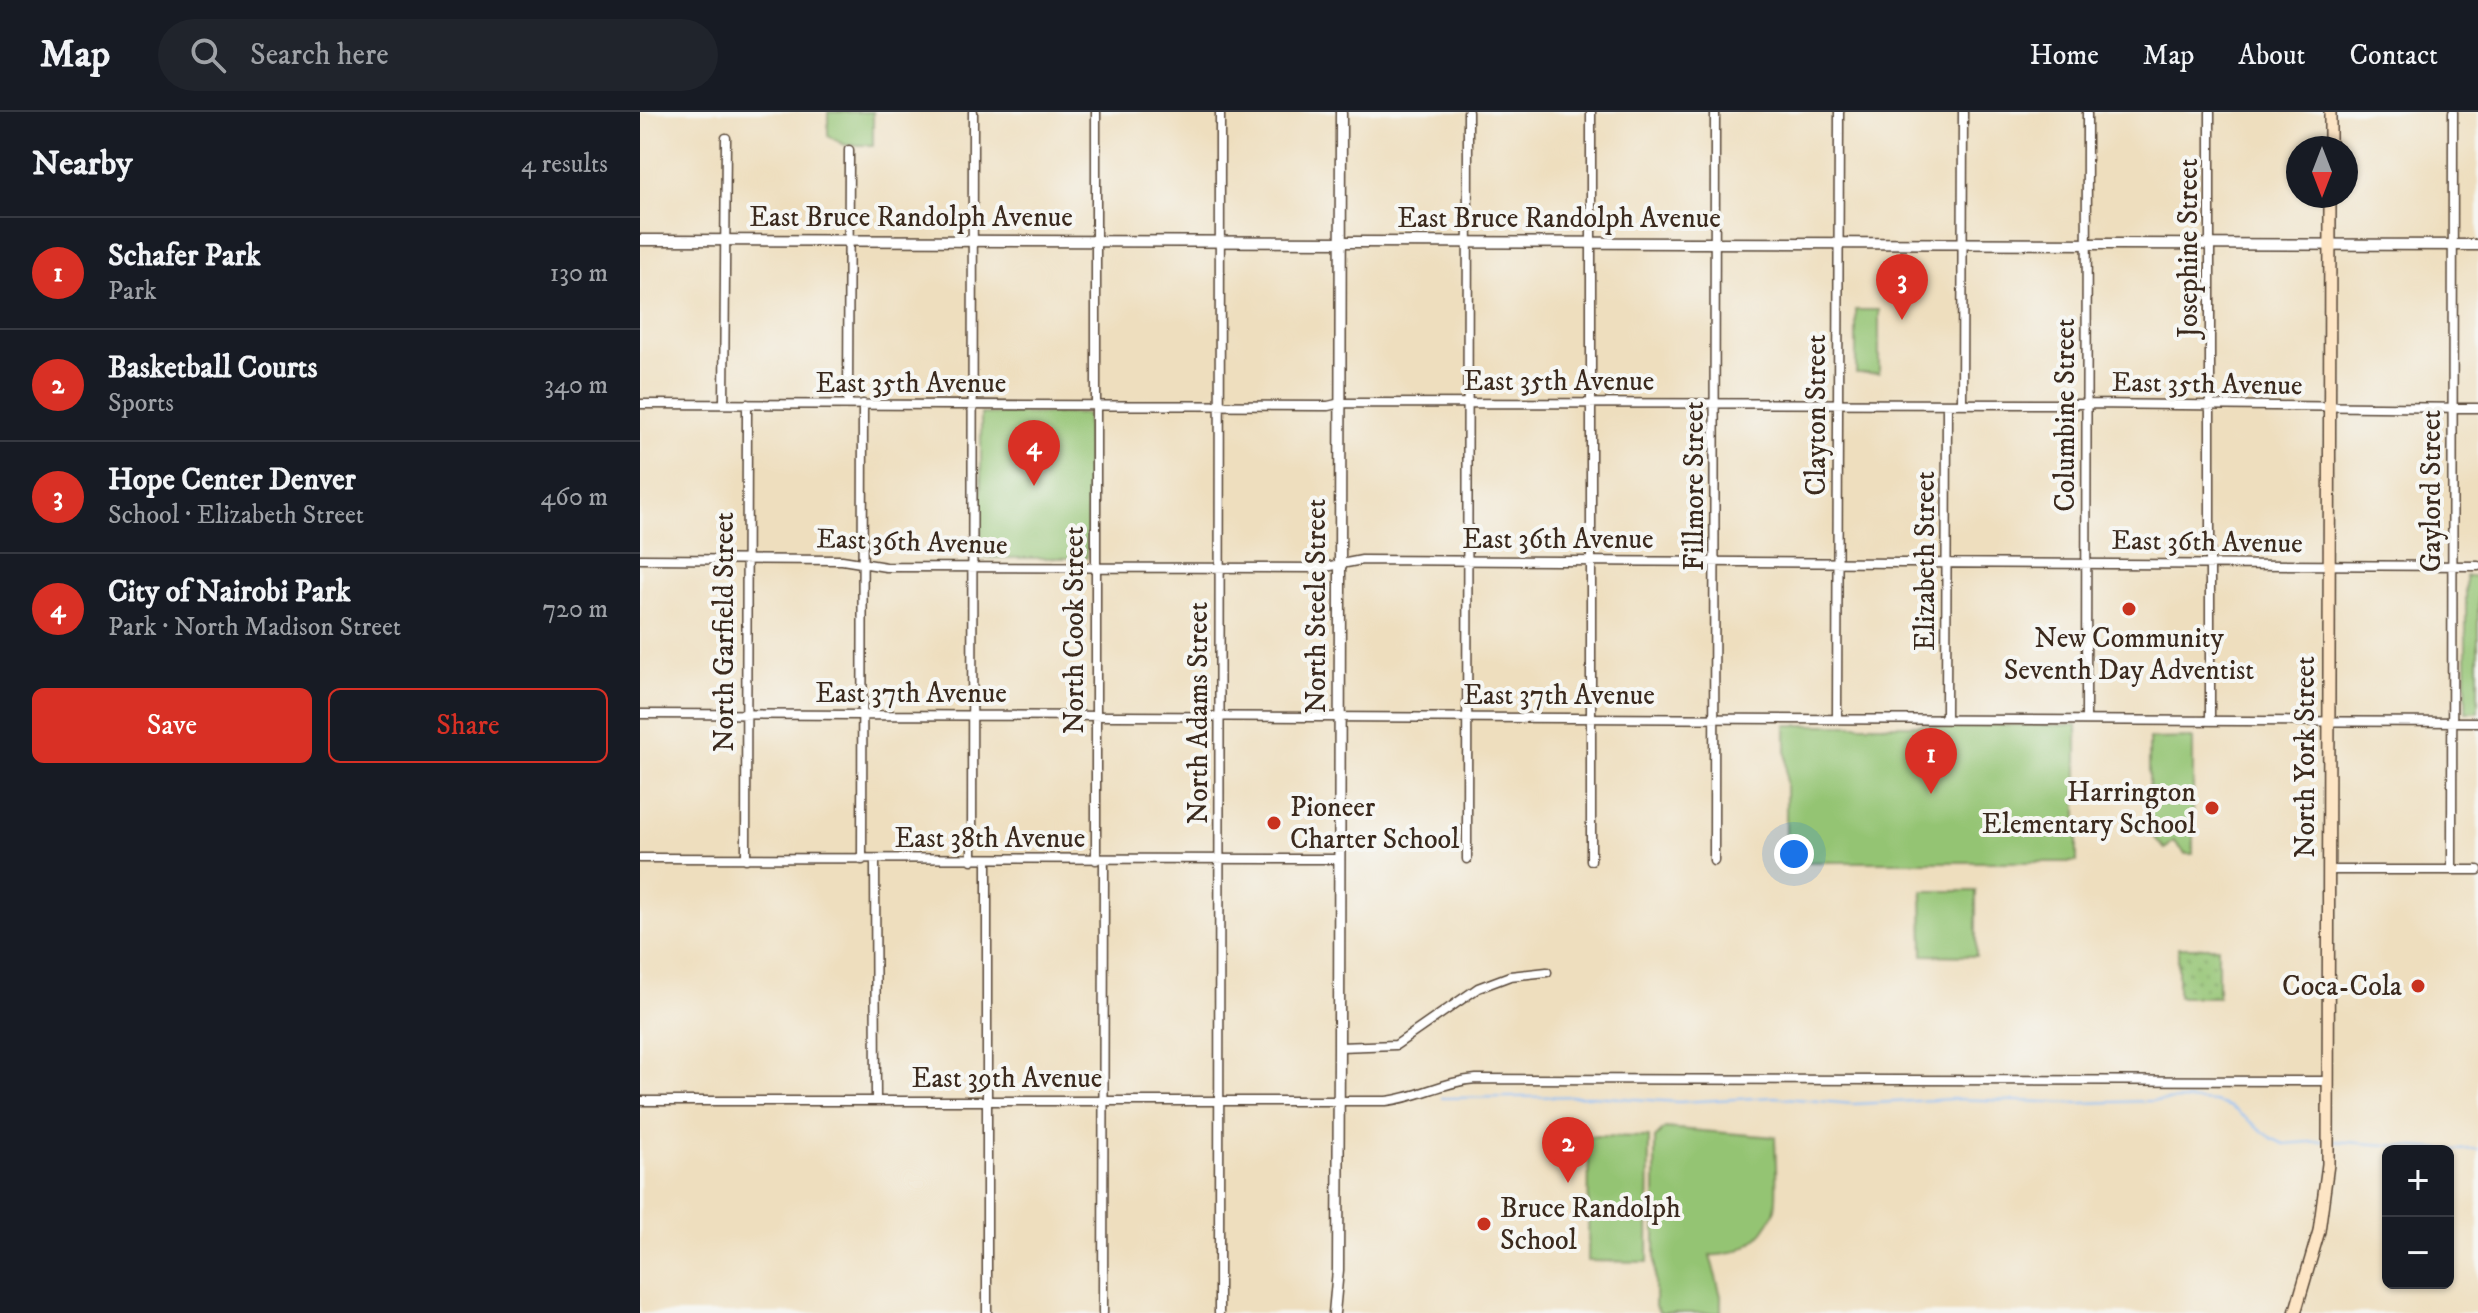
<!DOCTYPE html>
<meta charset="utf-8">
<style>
body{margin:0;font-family:"IM FELL DW Pica",serif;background:#20242c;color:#f1f3f6}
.controls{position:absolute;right:24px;bottom:24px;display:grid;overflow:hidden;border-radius:12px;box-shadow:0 2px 6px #0004}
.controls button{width:72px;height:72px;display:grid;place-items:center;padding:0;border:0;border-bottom:2px solid #363941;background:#171b24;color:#f1f3f6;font:40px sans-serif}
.compass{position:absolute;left:1646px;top:24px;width:72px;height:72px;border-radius:50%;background:#171b24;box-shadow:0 2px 6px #0004;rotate:180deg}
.you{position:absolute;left:1154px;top:742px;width:28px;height:28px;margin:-20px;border:6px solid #fff;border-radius:50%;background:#1a73e8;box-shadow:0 0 0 12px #1a73e833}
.badge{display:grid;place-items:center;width:52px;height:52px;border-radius:50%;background:#d93025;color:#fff;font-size:26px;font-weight:700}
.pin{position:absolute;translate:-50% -66px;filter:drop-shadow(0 2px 4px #0008)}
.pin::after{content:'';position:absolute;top:42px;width:28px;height:24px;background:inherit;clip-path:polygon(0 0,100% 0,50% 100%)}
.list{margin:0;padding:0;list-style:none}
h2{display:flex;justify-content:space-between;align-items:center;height:104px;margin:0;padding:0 32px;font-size:34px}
h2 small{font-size:26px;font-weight:400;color:#9ea1a6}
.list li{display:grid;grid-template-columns:52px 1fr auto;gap:24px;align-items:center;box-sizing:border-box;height:112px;padding:0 32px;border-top:2px solid #363941}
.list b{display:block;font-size:30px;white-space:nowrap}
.list p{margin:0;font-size:26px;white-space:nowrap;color:#9ea1a6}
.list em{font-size:26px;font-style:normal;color:#9ea1a6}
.actions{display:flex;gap:16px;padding:24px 32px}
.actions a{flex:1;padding:18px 0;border:2px solid #d93025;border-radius:12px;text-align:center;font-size:28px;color:#d93025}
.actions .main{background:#d93025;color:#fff}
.icon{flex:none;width:44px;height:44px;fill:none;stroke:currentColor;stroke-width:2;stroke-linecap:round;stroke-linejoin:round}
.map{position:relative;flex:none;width:1838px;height:1201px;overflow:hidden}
header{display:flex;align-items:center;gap:48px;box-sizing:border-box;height:112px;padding:0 40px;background:#171b24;border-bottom:2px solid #363941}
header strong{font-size:38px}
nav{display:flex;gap:44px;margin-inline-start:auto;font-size:28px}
.search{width:560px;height:72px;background:#20242c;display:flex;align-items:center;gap:20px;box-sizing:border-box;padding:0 28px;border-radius:44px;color:#9ea1a6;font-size:30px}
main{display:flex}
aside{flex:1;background:#171b24}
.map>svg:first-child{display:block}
.grass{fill:url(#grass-dots);stroke:#687748;stroke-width:2}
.park{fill:#94c473;stroke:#687748;stroke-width:2}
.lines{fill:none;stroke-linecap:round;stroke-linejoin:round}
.stream{stroke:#88bbf6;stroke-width:2}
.minor-casing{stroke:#564536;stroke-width:11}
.tertiary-casing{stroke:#564536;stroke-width:13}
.secondary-casing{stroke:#564536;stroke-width:14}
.minor{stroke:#fff;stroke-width:8}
.tertiary{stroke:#fff;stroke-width:10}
.secondary{stroke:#fde5c5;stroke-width:11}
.poi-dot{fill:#c8321e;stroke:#f6f6f2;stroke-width:3}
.labels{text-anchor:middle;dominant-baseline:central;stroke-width:8;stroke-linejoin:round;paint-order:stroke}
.street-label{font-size:28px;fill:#3b2a1e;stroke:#f6f6f2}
.poi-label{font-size:28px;fill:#3b2a1e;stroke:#f6f6f2;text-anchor:end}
</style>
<header>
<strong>Map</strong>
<div class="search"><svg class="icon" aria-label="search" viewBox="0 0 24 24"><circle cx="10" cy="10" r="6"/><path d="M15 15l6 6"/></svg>Search here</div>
<nav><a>Home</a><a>Map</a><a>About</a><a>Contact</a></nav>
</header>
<main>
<aside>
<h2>Nearby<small>4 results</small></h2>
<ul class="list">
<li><span class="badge">1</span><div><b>Schafer Park</b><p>Park</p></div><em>130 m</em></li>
<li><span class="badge">2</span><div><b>Basketball Courts</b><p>Sports</p></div><em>340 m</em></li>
<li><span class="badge">3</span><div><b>Hope Center Denver</b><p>School · Elizabeth Street</p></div><em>460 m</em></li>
<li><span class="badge">4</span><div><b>City of Nairobi Park</b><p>Park · North Madison Street</p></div><em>720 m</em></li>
</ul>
<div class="actions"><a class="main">Save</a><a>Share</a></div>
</aside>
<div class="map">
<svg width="1838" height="1201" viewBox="0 0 1838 1201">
<defs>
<pattern id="grass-dots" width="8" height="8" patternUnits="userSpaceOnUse" patternTransform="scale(2)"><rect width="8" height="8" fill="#94c473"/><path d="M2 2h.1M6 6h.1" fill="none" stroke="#7a9f5e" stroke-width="1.8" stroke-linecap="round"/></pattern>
</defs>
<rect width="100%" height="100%" fill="#f6f6f2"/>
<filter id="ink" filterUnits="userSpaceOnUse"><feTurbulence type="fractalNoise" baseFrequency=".0125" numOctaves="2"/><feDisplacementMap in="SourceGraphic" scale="16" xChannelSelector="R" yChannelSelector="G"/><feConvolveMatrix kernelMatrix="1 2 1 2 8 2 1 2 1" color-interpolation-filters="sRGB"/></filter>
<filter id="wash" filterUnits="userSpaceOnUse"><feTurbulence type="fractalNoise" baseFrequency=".006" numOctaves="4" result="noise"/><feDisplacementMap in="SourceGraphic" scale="32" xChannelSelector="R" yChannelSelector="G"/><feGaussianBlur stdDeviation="1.8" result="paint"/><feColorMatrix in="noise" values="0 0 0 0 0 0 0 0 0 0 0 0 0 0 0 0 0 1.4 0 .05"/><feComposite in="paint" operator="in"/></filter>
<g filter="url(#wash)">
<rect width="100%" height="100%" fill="#eedebe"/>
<path class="grass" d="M1538 835H1578V885H1538Z"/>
<path class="park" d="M188 0H233V33H205L188 24Z
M1216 198H1239V261H1216Z
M341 302H447V446H341Z
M1826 464H1838V600H1826Z
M1146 613H1437V750H1146Z
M1553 626V742H1546L1534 729 1525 737 1512 723 1520 715 1509 704V627Z
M1282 779H1336V844L1283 843Z
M1025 1016 1135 1025C1135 1042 1139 1088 1134 1101 1123 1128 1098 1145 1070 1143L1081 1184V1201H1020L1015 1195V1026Z
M949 1024 1009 1025 1008 1150 948 1149Z"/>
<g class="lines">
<path class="stream" d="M802 986 952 984 1038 990 1134 985 1213 992 1314 987 1437 991 1546 988 1575 990 1591 995 1633 1027 1644 1032 1683 1029
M1693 1029 1814 1038 1838 1037"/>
</g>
</g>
<g filter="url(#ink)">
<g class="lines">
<defs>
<path id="minor" d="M951 0V748
M0 292 688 294 701 291 1447 292 1838 296
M84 292 86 26
M208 292 209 38
M1322 292 1323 0
M0 447 202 448 246 455 680 456 722 448 1838 454
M0 602 1838 610
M1197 606 1199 0
M1306 606 1307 292
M1446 607 1447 0
M1570 608V0
M0 746 699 747
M106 747 107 292
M827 747 828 0
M222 748 223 292
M235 748 236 989
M332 748 333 0
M456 748V0
M1074 749 1075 0
M1689 758H1838
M1812 758 1813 0
M699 935 756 933 838 876 870 864 907 860
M0 989H746C778 986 804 969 836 967L1689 969
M347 1201V748
M463 1201 464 748
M579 1201 580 0"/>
<path id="tertiary" d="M0 128 1838 133
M694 1201 698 1158 699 935 701 0"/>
<path id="secondary" d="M1690 36V0
M1655 1201 1679 1119 1688 1052 1690 84"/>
</defs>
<use href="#minor" class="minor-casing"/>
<use href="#tertiary" class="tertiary-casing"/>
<use href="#secondary" class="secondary-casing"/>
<use href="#minor" class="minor"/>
<use href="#tertiary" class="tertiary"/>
<use href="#secondary" class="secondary"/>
</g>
</g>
<g class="poi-dot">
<circle cx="1489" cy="497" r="8"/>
<circle cx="1572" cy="696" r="8"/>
<circle cx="634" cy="711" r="8"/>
<circle cx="1778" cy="874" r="8"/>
<circle cx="844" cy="1112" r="8"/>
</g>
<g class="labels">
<g class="street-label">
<text x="271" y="105">East Bruce Randolph Avenue</text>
<text x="919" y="106">East Bruce Randolph Avenue</text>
<text transform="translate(1548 136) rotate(-90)">Josephine Street</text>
<text x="919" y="269">East 35th Avenue</text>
<text x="271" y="271">East 35th Avenue</text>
<text transform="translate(1567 272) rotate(1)">East 35th Avenue</text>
<text transform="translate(1176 303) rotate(-90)">Clayton Street</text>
<text transform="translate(1425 303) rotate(-90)">Columbine Street</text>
<text transform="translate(1054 374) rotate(-90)">Fillmore Street</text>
<text transform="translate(1791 379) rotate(-90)">Gaylord Street</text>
<text x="918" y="427">East 36th Avenue</text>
<text transform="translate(272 430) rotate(2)">East 36th Avenue</text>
<text transform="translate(1567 430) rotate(1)">East 36th Avenue</text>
<text transform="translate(1285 449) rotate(-90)">Elizabeth Street</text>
<text transform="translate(676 494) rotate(-90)">North Steele Street</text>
<text transform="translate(434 518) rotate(-90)">North Cook Street</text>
<text transform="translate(84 520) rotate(-90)">North Garfield Street</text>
<text x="271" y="581">East 37th Avenue</text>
<text x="919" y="583">East 37th Avenue</text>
<text transform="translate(558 601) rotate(-90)">North Adams Street</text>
<text transform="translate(1665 645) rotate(-90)">North York Street</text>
<text x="350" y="726">East 38th Avenue</text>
<text x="367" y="966">East 39th Avenue</text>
</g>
<g class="poi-label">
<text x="1489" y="526" text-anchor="middle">New Community<tspan x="1489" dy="32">Seventh Day Adventist</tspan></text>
<text x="1556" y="680">Harrington<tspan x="1556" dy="32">Elementary School</tspan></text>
<text x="650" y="695" text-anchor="start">Pioneer<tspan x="650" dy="32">Charter School</tspan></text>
<text x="1762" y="874">Coca-Cola</text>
<text x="860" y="1096" text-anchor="start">Bruce Randolph<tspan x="860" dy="32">School</tspan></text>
</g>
</g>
</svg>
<div class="controls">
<button>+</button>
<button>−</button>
</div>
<svg class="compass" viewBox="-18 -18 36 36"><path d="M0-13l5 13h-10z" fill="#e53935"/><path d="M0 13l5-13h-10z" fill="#9ea1a6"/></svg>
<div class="you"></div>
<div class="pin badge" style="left:1291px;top:682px">1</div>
<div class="pin badge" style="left:928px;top:1071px">2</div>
<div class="pin badge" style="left:1262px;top:208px">3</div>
<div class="pin badge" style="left:394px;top:374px">4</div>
</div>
</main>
